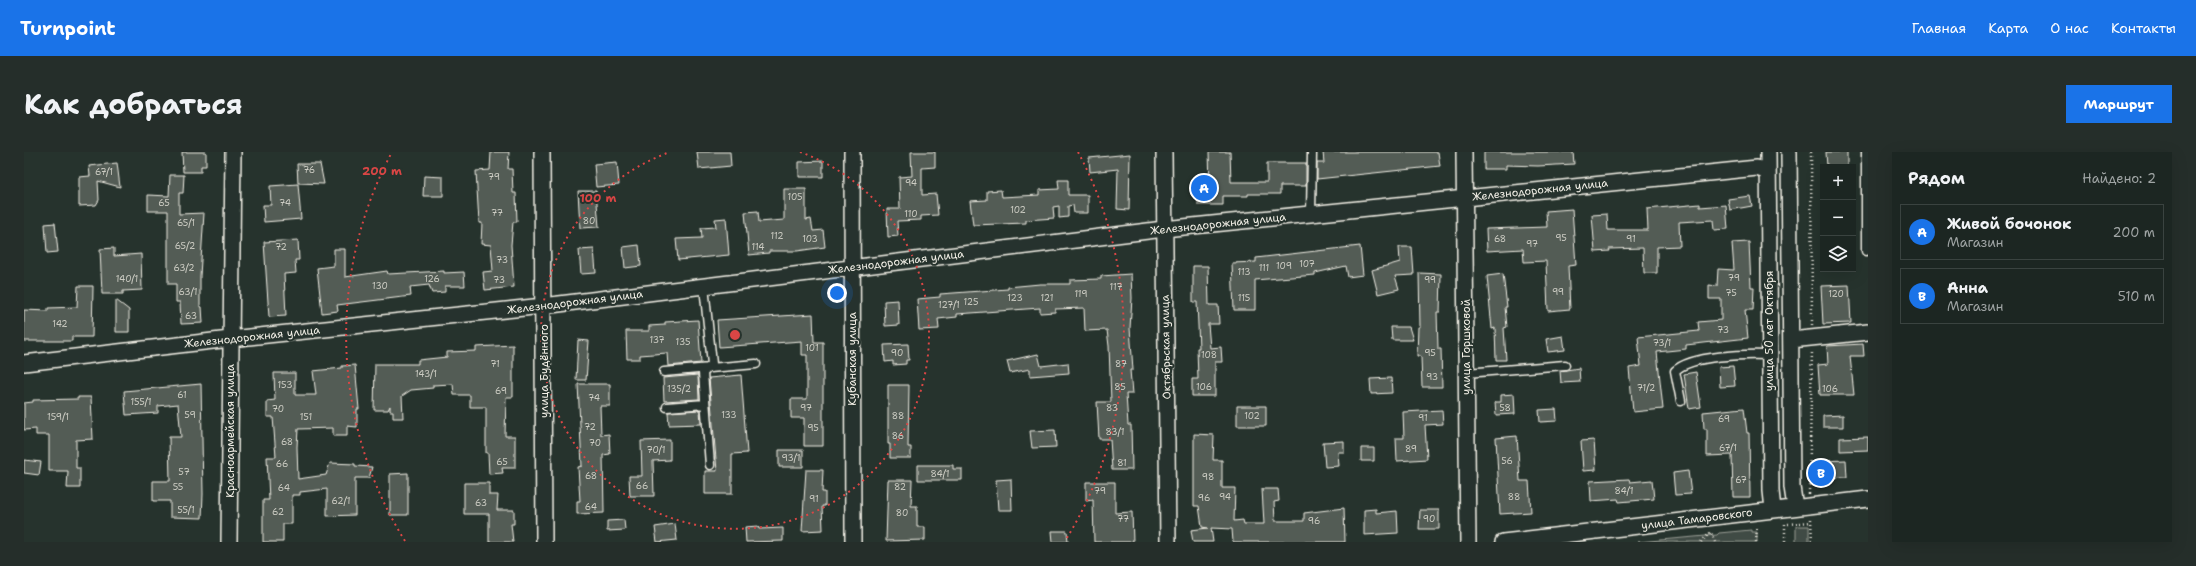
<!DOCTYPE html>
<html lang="ru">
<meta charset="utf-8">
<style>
body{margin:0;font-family:"Shantell Sans",sans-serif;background:#252e2a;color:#f1f3f6}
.controls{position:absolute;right:12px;top:12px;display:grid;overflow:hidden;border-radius:0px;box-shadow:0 4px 16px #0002}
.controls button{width:36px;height:36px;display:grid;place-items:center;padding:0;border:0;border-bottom:1px solid #3a4340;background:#1c2622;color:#f1f3f6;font:20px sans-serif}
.you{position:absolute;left:813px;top:141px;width:14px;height:14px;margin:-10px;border:3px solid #fff;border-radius:50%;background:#1a73e8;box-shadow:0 0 0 6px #1a73e833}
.badge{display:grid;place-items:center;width:26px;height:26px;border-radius:50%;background:#1a73e8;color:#fff;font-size:13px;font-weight:700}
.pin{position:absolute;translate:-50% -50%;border:2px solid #fff;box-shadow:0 1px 4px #0006}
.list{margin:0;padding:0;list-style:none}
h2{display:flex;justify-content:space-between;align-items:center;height:52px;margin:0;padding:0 16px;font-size:17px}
h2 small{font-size:13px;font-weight:400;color:#a0a5a5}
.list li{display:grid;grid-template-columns:26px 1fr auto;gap:12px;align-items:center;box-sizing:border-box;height:56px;margin:0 8px 8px;padding:0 8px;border:1px solid #3a4340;border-radius:0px}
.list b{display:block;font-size:15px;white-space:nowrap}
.list p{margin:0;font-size:13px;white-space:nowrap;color:#a0a5a5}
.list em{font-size:13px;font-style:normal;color:#a0a5a5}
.icon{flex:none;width:22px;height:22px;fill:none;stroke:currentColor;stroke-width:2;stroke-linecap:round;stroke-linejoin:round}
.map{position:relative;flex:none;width:1844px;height:390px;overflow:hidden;border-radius:0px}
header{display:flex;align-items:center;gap:24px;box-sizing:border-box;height:56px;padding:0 20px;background:#1a73e8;color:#fff}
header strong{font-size:19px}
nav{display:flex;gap:22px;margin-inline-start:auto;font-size:14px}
.intro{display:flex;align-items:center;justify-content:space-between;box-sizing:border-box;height:96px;padding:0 24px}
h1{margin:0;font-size:28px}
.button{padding:10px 18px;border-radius:0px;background:#1a73e8;color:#fff;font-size:14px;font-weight:700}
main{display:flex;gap:24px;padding:0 24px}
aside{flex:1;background:#1c2622;border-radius:0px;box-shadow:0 4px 16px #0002}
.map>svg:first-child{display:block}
.green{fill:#414b45;stroke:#9a9e96}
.building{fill:#525c55;stroke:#f4f1e8}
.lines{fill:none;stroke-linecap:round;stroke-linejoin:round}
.lane-casing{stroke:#f4f1e8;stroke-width:11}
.street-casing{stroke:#f4f1e8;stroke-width:18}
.path{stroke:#f4f1e8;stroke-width:2.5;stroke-dasharray:1 3;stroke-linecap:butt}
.lane{stroke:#26332d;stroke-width:8}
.street{stroke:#26332d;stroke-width:15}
.ring{fill:none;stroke:#da4645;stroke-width:2;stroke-dasharray:2 4}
.labels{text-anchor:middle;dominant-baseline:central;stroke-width:4;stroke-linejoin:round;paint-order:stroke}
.number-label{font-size:9px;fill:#ccccc3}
.street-label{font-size:11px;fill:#f4f1e8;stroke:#26332d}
.centre{fill:#da4645;stroke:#26332d;stroke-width:2}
.ring-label{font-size:12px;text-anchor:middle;font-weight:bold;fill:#da4645;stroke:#26332d;stroke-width:4;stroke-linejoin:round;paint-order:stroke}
</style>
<header>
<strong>Turnpoint</strong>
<nav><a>Главная</a><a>Карта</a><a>О нас</a><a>Контакты</a></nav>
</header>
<div class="intro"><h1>Как добраться</h1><a class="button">Маршрут</a></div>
<main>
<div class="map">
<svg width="1844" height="390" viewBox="0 0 1844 390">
<rect width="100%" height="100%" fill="#26332d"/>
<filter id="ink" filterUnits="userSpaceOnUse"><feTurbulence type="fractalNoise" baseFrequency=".025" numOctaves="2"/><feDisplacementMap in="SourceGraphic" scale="8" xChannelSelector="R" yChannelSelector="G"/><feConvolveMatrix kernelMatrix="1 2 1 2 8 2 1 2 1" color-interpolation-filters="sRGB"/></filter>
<g filter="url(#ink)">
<path class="green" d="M1772 374H1785V390H1772Z
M1727 378V380H1733V390H1614L1693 383 1695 381Z"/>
<path class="building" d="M158 0H182V14H177V20H159Z
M467 0H485L484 17H488L489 41H492L493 70H489L487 93 490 135 461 138 459 120 469 119 467 93 457 92 458 71H455L452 19 466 18Z
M673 0H706L707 14 675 17Z
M887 0H911V15L898 16V43L912 42 914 63 897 64V68L873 69 874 84 864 85 863 57H876L875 25 888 24Z
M1185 0H1206L1207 30H1243V11H1282V34H1256V42H1224V44H1199V53H1174V33H1186Z
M1299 0H1414L1416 14 1293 27V11H1300Z
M1460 0H1549L1550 12 1514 14 1482 13V17H1460Z
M1802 0H1823V15H1803Z
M1106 2 1105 58 1093 57 1094 17 1066 20 1065 6Z
M799 9V25H775V10Z
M593 10 595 33 572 35 570 12Z
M93 11 96 35 74 29 75 48 72 53 55 54V25L66 24 65 14Z
M273 12H296L300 32 274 31Z
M146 23H160L159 41H155V62L180 61 176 124V155H178L179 171 157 172 156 150H152V132H144V59H124V43L145 44Z
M400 24 419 25V44H399Z
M1034 28H1044V43H1064V61H1050L1049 53 1044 54V65L1035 66V54L1029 55 1030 66 1002 68V71L949 73 946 49 963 48V39L977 38 978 45 1015 43V38L1035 37Z
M274 32 277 67 240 70 239 53H247L246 34Z
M760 37H782V68L787 67 789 79 799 78 801 95 773 99H745V101L725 103 721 60 734 59 735 70 760 68Z
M554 39H572L575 75 556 76Z
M1726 44 1728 54 1706 58 1704 47Z
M1676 52V55L1702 53 1704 77 1690 78 1689 68 1655 70 1656 94 1633 95V121H1620L1619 96 1585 97 1586 99 1571 100 1568 63 1583 62 1584 78H1624L1623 57Z
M1548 57 1552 113 1544 114 1546 157 1524 159 1522 109 1500 110 1499 97 1463 99 1462 77 1523 75 1522 59Z
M702 66 705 103 654 108 652 87 678 86 677 76 692 75 691 67Z
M31 71 34 100 23 101 21 72Z
M274 88 275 108H271L272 121 260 122 262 164 245 165 240 90Z
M1725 90 1727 135H1730L1729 158H1721L1724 186 1662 193V197L1633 200 1639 257 1609 260 1605 216 1617 214 1614 185 1675 179 1674 170 1697 168V147H1685V133L1693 134 1694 117 1710 118 1708 91Z
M615 93 617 114 601 116 599 95Z
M1336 94 1339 123 1324 125 1322 114 1291 121V123L1231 128V158H1210L1208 111 1232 110V106Z
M1375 95H1388L1390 123 1371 124 1375 137 1354 142 1348 118 1376 110Z
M90 96V104L117 102 118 138 99 139V142H78L76 97Z
M310 97H321V125L363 119 364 122 420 119V121L440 120 441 134H421V140L408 141 405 133 386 135 387 144 313 153 314 159 298 161 293 116 310 114Z
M570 97 572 121 557 122 555 98Z
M1169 114H1184L1185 153H1194L1195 172H1184L1186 196 1197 195 1198 210H1191V244H1168V227H1174L1173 196H1175L1173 150H1169Z
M1395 121 1417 122 1416 160H1413L1414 197H1417L1418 235H1398L1397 204H1393L1394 175H1396Z
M1107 122 1108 146 1106 176 1109 218H1106L1108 242H1102L1104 273H1107L1108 318H1088L1086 287H1075L1073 250H1087L1085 194 1083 178 1061 179 1060 156 1031 157V160L1016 161V156L933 162V165L914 167 915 177 895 178 893 147 916 145V142L984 137V135L1016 132H1046V128L1077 127V124Z
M1479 122 1483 155H1481L1483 175 1480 176 1482 208H1472L1471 176 1468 177 1463 124Z
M1825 133 1827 171 1799 172 1797 134Z
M54 134H69L68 185H48V189H0V158L24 159V156L53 155Z
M92 148 105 158V180H92Z
M874 148 875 173 861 174 860 149Z
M789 162 790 190H799V294H780V266H767V247H783V203H778V189L695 195 693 168Z
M674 168 677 211 644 214 643 201 616 203V207H603L602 179H625V174L641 173V170Z
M1367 175H1385L1389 188H1368Z
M1539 184 1541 198 1524 200 1522 187Z
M554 188 565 189 562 228H552Z
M884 192 885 208H882V212L869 213V209L861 210 860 193Z
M1839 192 1840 204H1826L1830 243H1796L1794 213 1804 212 1803 194Z
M489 193V245H482L481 284H491V316H478L479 321 465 322 464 301H462V255H446V243H430L429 232 409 233V236L387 238 378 244 379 266H369V259H366V254L364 258H350L351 212H394V208L423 205V200L452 199V195Z
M1014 202 1017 214 1044 211 1045 221 1006 224V217L986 221 983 209Z
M331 213 335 257H333V275L323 274V284H309V276L274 277 273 295 274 327 302 323 306 311 331 312V314L348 315 345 326H331V363L303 364V337L276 340V343H268V372H259V390H239V348H245L243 305H252L249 265H243V249L251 248 250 221H271V243H292L289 219 318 216V214Z
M1709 214 1711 234 1696 235 1695 215Z
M1555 216 1556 230 1537 231 1536 219Z
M1672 220 1677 255 1665 257 1660 222Z
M674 223 675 247 640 249 639 226Z
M717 223 723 301 708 302V342H681V319H693L685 226Z
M1367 226 1368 241 1347 242 1346 227Z
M177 232 179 342 178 366 146 365V349H129V329H146L145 285H157L154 252 134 254V261L102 263 100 239Z
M554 232H586V254H576L577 283 585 282 586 302 579 303 580 361 553 362V349H556L554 315 558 314Z
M864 233H885L884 295H887V306H866V292H864Z
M1490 242 1491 262 1472 263 1471 250H1477V243Z
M54 245H67L69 287 52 288V316H56V336H43L44 319H25V283H12V277L0 278V251L9 250V248L54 247Z
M1213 254H1242V274H1213Z
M1720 256 1723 281H1725L1726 345H1709L1708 303 1683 304V277H1680L1679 260Z
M1532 257 1533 269 1516 270 1515 258Z
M676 258 677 272 645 273 644 260Z
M1418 258 1419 272 1401 273 1403 307 1373 309 1372 286H1380L1379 260Z
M1819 263V275H1799V264Z
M1031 278 1032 295 1008 296 1006 279Z
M1170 282 1190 283 1189 308H1198V336H1211L1210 369 1219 368 1220 372H1240L1238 337H1254L1255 349 1250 350 1251 369H1280V361L1320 356 1321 390H1209L1208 377 1187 376 1189 390H1169L1167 378 1184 376 1178 375 1175 354H1170Z
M1493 284 1496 329H1505L1507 360 1476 362 1472 286Z
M1844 285V298L1816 299V286Z
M646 288V308L629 309 630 344H606L605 324H618L617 289Z
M1570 288 1572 318 1559 319 1557 289Z
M1320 289V300H1314L1315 314 1301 315 1299 290Z
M1337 296H1350V309H1337Z
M755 298H779V315H755Z
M0 308 17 310 15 323 0 321Z
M1822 308 1823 325 1797 326V309Z
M894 313H929V317H938V328H894Z
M782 318H799L798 340H801V354H798L799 378 778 379Z
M1664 319 1667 342 1651 343 1649 321Z
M384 321V363H366V322Z
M987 327 988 358H974L972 328Z
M1605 327 1606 330 1628 328 1630 347 1595 350 1594 347 1567 349 1566 329Z
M864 328H888L887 354H893V375H901V388L862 389Z
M1062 330H1091V361L1108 360 1109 390H1070L1069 348 1062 349Z
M440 331H465V343H474L473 358H490V372H487L489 390H465V362H440Z
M1352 357V361L1373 359 1374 381 1340 383V358Z
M1396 358H1415V377H1395Z
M600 368 601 378 583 379V369Z
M651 372 653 388 633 390 631 375Z
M734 374 735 377 759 376V389L722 390 721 375Z
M1028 379H1043L1044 390H1029Z"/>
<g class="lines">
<defs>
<path id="lane" d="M1842 0V99
M1287 62 1288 0
M680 134 688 212 679 221 686 313
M640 220 732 212
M1442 221 1541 213
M1657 249 1651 219C1667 203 1723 202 1745 203
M643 255 681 252"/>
<path id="street" d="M518 0 520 390
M828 0 829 390
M1140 0 1144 390
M1440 0 1444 390
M1744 0 1747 339 1749 357
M1765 0 1768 335 1771 355
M1767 188 1844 180
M0 211 206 187 519 154 1140 77 1733 16 1744 20
M205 390 209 0
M1479 390 1844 347"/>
</defs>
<use href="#lane" class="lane-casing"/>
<use href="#street" class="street-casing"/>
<path class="path" d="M1787 0 1788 174
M1785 342 1788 199
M1787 367 1788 390
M1761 372V390
M1764 372 1787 370
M1677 390 1687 380 1691 390
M1732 390 1733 374"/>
<use href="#lane" class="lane"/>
<use href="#street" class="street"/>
</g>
</g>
<g class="ring">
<path d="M776 0A194 194 0 1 1 646 0"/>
<path d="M381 389A389 389 0 0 1 368 0M1054 0A389 389 0 0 1 1041 389"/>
</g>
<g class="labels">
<g class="number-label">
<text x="285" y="18">76</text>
<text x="80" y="20">67/1</text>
<text x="470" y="25">79</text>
<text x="887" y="31">94</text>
<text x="771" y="45">105</text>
<text x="140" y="51">65</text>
<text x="261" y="51">74</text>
<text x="994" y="58">102</text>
<text x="473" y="61">77</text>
<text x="887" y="62">110</text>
<text x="565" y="69">80</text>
<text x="162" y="71">65/1</text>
<text x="753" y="84">112</text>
<text x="1537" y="86">95</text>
<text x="786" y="87">103</text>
<text x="1476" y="87">68</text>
<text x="1607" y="87">91</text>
<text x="1508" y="92">97</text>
<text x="161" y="94">65/2</text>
<text x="257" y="95">72</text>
<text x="734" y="95">114</text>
<text x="478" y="108">73</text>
<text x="1283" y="112">107</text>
<text x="1260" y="114">109</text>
<text x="160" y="116">63/2</text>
<text x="1240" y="116">111</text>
<text x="1220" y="120">113</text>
<text x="1710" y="126">79</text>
<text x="103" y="127">140/1</text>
<text x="408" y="127">126</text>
<text x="475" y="128">73</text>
<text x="1406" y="128">99</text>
<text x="356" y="134">130</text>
<text x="1092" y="135">117</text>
<text x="164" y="140">63/1</text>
<text x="1534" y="140">99</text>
<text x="1707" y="141">75</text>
<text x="1057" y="142">119</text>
<text x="1812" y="142">120</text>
<text x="991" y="146">123</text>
<text x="1023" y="146">121</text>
<text x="1220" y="146">115</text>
<text x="947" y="150">125</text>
<text x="925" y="153">127/1</text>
<text x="167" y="164">63</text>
<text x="36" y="172">142</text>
<text x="1699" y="178">73</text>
<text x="633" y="188">137</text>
<text x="659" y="190">135</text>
<text x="1638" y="191">73/1</text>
<text x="788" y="196">101</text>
<text x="873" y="201">90</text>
<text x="1406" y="201">95</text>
<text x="1185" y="203">108</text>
<text x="471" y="212">71</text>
<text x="1097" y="212">87</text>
<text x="402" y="222">143/1</text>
<text x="1408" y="225">93</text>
<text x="261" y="233">153</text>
<text x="1096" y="235">85</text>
<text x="1180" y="235">106</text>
<text x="1622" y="236">71/2</text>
<text x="655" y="237">135/2</text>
<text x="1806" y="237">106</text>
<text x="477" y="239">69</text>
<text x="158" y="243">61</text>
<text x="570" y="246">74</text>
<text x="117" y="250">155/1</text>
<text x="782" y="256">97</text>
<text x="1088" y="256">83</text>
<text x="1481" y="256">58</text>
<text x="254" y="257">70</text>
<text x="166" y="263">59</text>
<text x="705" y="263">133</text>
<text x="874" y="264">88</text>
<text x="1228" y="264">102</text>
<text x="34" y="265">159/1</text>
<text x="282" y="265">151</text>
<text x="1399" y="266">91</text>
<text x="1700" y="267">69</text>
<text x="566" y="275">72</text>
<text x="789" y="276">95</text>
<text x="1091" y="280">83/1</text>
<text x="874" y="284">86</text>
<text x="263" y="290">68</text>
<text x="571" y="291">70</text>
<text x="1704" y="296">67/1</text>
<text x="1387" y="297">89</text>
<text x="632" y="298">70/1</text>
<text x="767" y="306">93/1</text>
<text x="1483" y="309">56</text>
<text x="478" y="310">65</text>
<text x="1098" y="311">81</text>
<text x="258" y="312">66</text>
<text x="160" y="320">57</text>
<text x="916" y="322">84/1</text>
<text x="567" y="324">68</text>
<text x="1184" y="325">98</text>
<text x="1717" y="328">67</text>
<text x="618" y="334">66</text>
<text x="154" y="335">55</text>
<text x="876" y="335">82</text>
<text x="260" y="336">64</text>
<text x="1076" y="339">79</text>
<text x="1600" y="339">84/1</text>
<text x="1201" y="345">94</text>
<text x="1490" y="345">88</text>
<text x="1180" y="346">96</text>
<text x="790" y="347">91</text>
<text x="317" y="349">62/1</text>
<text x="457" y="351">63</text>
<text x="567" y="355">64</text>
<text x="162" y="358">55/1</text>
<text x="254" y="360">62</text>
<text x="878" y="361">80</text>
<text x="1099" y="367">77</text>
<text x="1405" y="367">90</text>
<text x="1290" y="369">96</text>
</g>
<g class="street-label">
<text transform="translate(1516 38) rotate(-6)">Железнодорожная улица</text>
<text transform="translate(1194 72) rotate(-6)">Железнодорожная улица</text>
<text transform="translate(872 110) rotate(-7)">Железнодорожная улица</text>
<text transform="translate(551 150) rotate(-7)">Железнодорожная улица</text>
<text transform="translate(1745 179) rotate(-90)">улица 50 лет Октября</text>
<text transform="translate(228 185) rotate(-6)">Железнодорожная улица</text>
<text transform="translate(1142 195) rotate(-91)">Октябрьская улица</text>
<text transform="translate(1442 195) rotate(-90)">улица Горшковой</text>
<text transform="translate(828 207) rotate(-90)">Кубанская улица</text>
<text transform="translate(520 219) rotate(-90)">улица Будённого</text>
<text transform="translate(206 279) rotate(-90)">Красноармейская улица</text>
<text transform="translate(1673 367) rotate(-7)">улица Тамаровского</text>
</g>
</g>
<circle cx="711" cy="183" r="6" class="centre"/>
<g class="ring-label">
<text x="358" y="23">200 m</text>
<text x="574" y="50">100 m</text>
</g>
</svg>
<div class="controls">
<button>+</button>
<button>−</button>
<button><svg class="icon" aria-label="layers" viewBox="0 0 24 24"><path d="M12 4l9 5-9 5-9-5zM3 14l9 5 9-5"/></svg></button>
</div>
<div class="you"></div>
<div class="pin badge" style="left:1180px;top:36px">A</div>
<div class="pin badge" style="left:1797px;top:321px">B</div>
</div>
<aside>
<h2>Рядом<small>Найдено: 2</small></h2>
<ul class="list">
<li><span class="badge">A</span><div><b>Живой бочонок</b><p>Магазин</p></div><em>200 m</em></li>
<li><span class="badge">B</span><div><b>Анна</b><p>Магазин</p></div><em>510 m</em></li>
</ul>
</aside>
</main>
